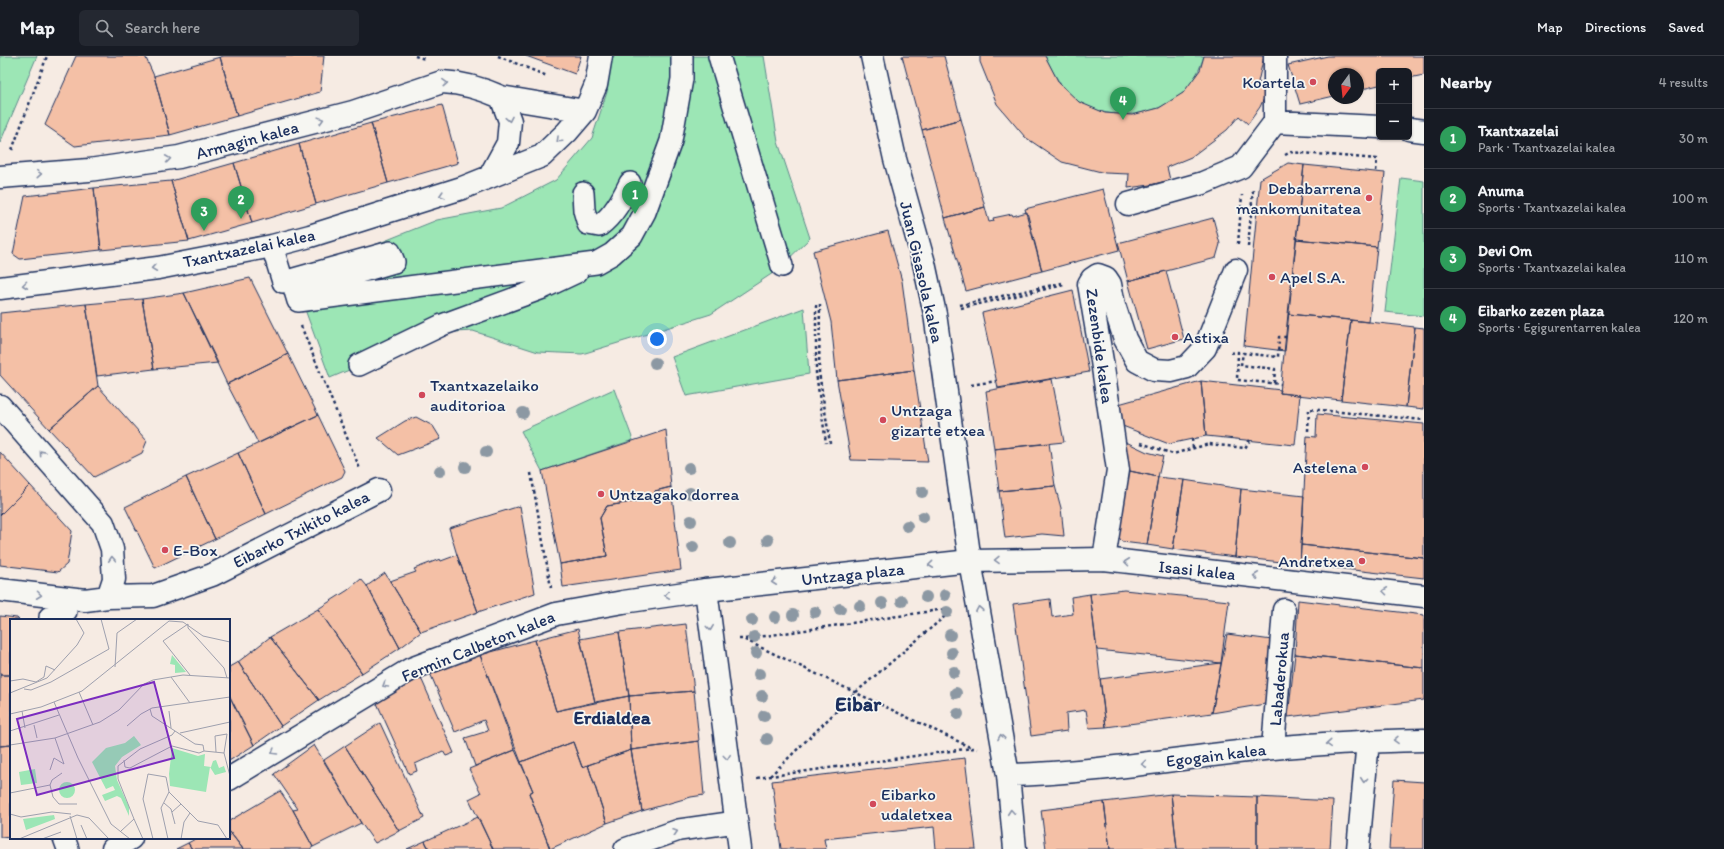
<!DOCTYPE html>
<meta charset="utf-8">
<style>
body{margin:0;font-family:Itim,sans-serif;background:#242831;color:#f1f3f6}
.controls{position:absolute;right:12px;top:12px;display:grid;overflow:hidden;border-radius:6px;box-shadow:0 1px 3px #0004}
.controls button{width:36px;height:36px;display:grid;place-items:center;padding:0;border:0;border-bottom:1px solid #363941;background:#171b24;color:#f1f3f6;font:20px sans-serif}
.compass{position:absolute;left:1328px;top:12px;width:36px;height:36px;border-radius:50%;background:#171b24;box-shadow:0 1px 3px #0004;rotate:195deg}
.you{position:absolute;left:657px;top:283px;width:14px;height:14px;margin:-10px;border:3px solid #fff;border-radius:50%;background:#1a73e8;box-shadow:0 0 0 6px #1a73e833}
.badge{display:grid;place-items:center;width:26px;height:26px;border-radius:50%;background:#db2777;color:#fff;font-size:13px;font-weight:700}
.pin{position:absolute;translate:-50% -33px;filter:drop-shadow(0 1px 2px #0008)}
.pin::after{content:'';position:absolute;top:21px;width:14px;height:12px;background:inherit;clip-path:polygon(0 0,100% 0,50% 100%)}
.list{margin:0;padding:0;list-style:none}
h2{display:flex;justify-content:space-between;align-items:center;height:52px;margin:0;padding:0 16px;font-size:17px}
h2 small{font-size:13px;font-weight:400;color:#9ea1a6}
.list li{display:grid;grid-template-columns:26px 1fr auto;gap:12px;align-items:center;box-sizing:border-box;height:60px;padding:0 16px;border-top:1px solid #363941}
.list b{display:block;font-size:15px;white-space:nowrap}
.list p{margin:0;font-size:13px;white-space:nowrap;color:#9ea1a6}
.list em{font-size:13px;font-style:normal;color:#9ea1a6}
.icon{flex:none;width:22px;height:22px;fill:none;stroke:currentColor;stroke-width:2;stroke-linecap:round;stroke-linejoin:round}
.map{position:relative;flex:none;width:1424px;height:793px;overflow:hidden}
header{display:flex;align-items:center;gap:24px;box-sizing:border-box;height:56px;padding:0 20px;background:#171b24;border-bottom:1px solid #363941}
header strong{font-size:19px}
nav{display:flex;gap:22px;margin-inline-start:auto;font-size:14px}
.search{width:280px;height:36px;background:#242831;display:flex;align-items:center;gap:10px;box-sizing:border-box;padding:0 14px;border-radius:6px;color:#9ea1a6;font-size:15px}
main{display:flex}
aside{flex:1;background:#171b24}
.map>svg:first-child{display:block}
.green{fill:#9ce6b5;stroke:#5c8a8a}
.building{fill:#f4c0a6;stroke:#1b2f5e}
.lines{fill:none;stroke-linecap:round;stroke-linejoin:round}
.pedestrian-casing{stroke:#1b2f5e;stroke-width:24}
.minor-casing{stroke:#1b2f5e;stroke-width:25}
.tertiary-casing{stroke:#1b2f5e;stroke-width:25}
.path{stroke:#1b2f5e;stroke-width:2.5;stroke-dasharray:3 3;stroke-linecap:butt}
.pedestrian{stroke:#f6f6f2;stroke-width:21}
.minor{stroke:#f6f6f2;stroke-width:22}
.tertiary{stroke:#f6f6f2;stroke-width:22}
.tree{fill:#8c98a3}
.oneway{stroke:#8892a8}
.poi-dot{fill:#d1495b;stroke:#f6f6f2;stroke-width:1.5}
.labels{text-anchor:middle;dominant-baseline:central;stroke-width:3.5;stroke-linejoin:round;paint-order:stroke}
.poi-label{font-size:17px;fill:#1b2f5e;stroke:#f6f6f2;text-anchor:start}
.street-label{font-size:17px;fill:#1b2f5e;stroke:#f6f6f2}
.quarter-label{font-size:19px;font-weight:bold;fill:#1b2f5e;stroke:#f6f6f2}
.district-label{font-size:21px;font-weight:bold;fill:#1b2f5e;stroke:#f6f6f2}
.inset-road{fill:none;stroke:#9ea0ae;stroke-width:1}
.view{fill:#7b2cbf;fill-opacity:0.15;stroke:#7b2cbf;stroke-width:2}
.inset-edge{fill:none;stroke:#1b2f5e;stroke-width:2}
</style>
<header>
<strong>Map</strong>
<div class="search"><svg class="icon" aria-label="search" viewBox="0 0 24 24"><circle cx="10" cy="10" r="6"/><path d="M15 15l6 6"/></svg>Search here</div>
<nav><a>Map</a><a>Directions</a><a>Saved</a></nav>
</header>
<main>
<div class="map">
<svg width="1424" height="793" viewBox="0 0 1424 793">
<rect width="100%" height="100%" fill="#f6ebe3"/>
<filter id="ink" filterUnits="userSpaceOnUse"><feTurbulence type="fractalNoise" baseFrequency=".025" numOctaves="2"/><feDisplacementMap in="SourceGraphic" scale="8" xChannelSelector="R" yChannelSelector="G"/><feConvolveMatrix kernelMatrix="1 2 1 2 8 2 1 2 1" color-interpolation-filters="sRGB"/></filter>
<g filter="url(#ink)">
<path class="green" d="M0 0H37L0 87Z
M611 0H764L778 86 810 182 776 215 711 258 641 280 582 298 538 296 473 275 438 277 330 322 292 218 367 192 437 164 501 152 556 124 592 82 607 36Z
M1045 0H1204C1200 13 1193 27 1183 37 1156 61 1110 66 1079 46 1062 35 1054 18 1045 0Z
M1401 122 1424 125V260L1385 256Z
M804 252 809 318 686 340 672 301Z
M614 333 633 384 542 415 521 375Z"/>
<path class="building" d="M76 0H145L154 20 170 79 75 90 45 69Z
M224 0H324L320 36 237 60 220 1Z
M526 0H581L575 18Z
M902 0H944L961 63 922 74Z
M980 0H1045L1059 27 1079 46 1105 57 1132 59 1159 52 1183 37 1200 14 1204 0H1264L1258 26 1269 31 1260 51 1248 68 1239 60 1227 74 1191 101 1167 111 1170 124 1150 129 1128 132 1129 118 1105 117 1062 106 1025 81 997 48 980 6Z
M1328 0H1424V19L1409 22V15H1379V29L1358 34V18H1334V40L1300 48 1288 9Z
M220 1 237 60 170 79 154 20Z
M442 49 458 107 388 127 371 67Z
M961 63 985 151 945 162 922 74Z
M371 67 388 127 316 148 299 88Z
M299 88 316 148 252 167 234 107Z
M234 107 252 167 189 185 171 125Z
M1288 107 1304 109 1285 295 1244 290 1260 123Z
M1304 109 1385 117 1377 191 1296 183Z
M171 125 189 185 101 194 94 132Z
M94 132 101 194 20 203 13 198 25 140Z
M1103 133 1119 194 1042 215 1025 153Z
M985 151 989 166 994 165 993 162 1012 158 1013 160 1027 156 1042 215 966 235 945 162Z
M1213 162 1220 188 1216 202 1128 225 1118 187Z
M888 175 902 225 914 314 837 324 831 266 813 195Z
M1296 183 1377 191 1369 266 1288 258Z
M1166 215 1184 283 1147 293 1128 225Z
M250 222 288 298 227 328 184 237Z
M1073 234 1089 316 998 332 982 257Z
M184 237 218 307 154 313 142 243Z
M142 243 154 313 97 320 86 248Z
M86 248 98 330 49 373 0 319V257Z
M1288 258 1351 264 1341 344 1280 337Z
M1351 264 1415 271 1406 351 1341 344Z
M1415 271 1424 272V353L1406 351Z
M288 298 318 359 258 387 227 328Z
M914 314 928 406 851 404 837 324Z
M1052 323 1064 386 994 393 986 335Z
M1201 325 1281 334 1280 337 1300 339 1295 389 1206 380Z
M1201 325 1206 380 1169 388 1120 369 1115 349Z
M98 330 147 385 142 397 94 421 49 373Z
M1317 358 1424 368V502L1301 489 1307 380 1316 381Z
M318 359 345 415 342 421 266 458 238 397Z
M416 361 433 370 441 383 398 399 378 382 405 365Z
M666 374 671 431 655 435 656 442 607 450 600 462 607 500 560 508 542 415Z
M1124 385 1147 396 1163 400 1158 421 1125 414Z
M1049 387 1055 430 999 435 994 393Z
M0 396 30 429 0 459Z
M238 397 266 458 215 483 186 421Z
M1125 414 1158 421 1147 489 1122 486 1117 478Z
M186 421 215 483 155 512 125 451Z
M1158 421 1184 424 1173 493 1147 489Z
M1184 424 1241 433 1235 501 1173 493Z
M30 429 72 475 67 508 58 516 0 509V459Z
M1055 430 1061 452 1064 480 1042 478 1005 482 999 435Z
M671 431 681 514 563 531 560 508 607 500 600 462 607 450 656 442 655 435Z
M1241 433 1304 440 1300 508 1235 501Z
M520 450 535 537 478 556 457 499 449 472Z
M1301 489 1424 502V522L1300 508Z
M457 499 478 556 421 576 390 525 416 516 414 513 440 503 441 505Z
M385 517 421 576 400 592 367 530Z
M361 523 367 530 400 592 362 617 318 553 348 534Z
M1124 534 1229 545 1221 607 1097 594 1090 538Z
M1090 538 1106 671 1089 672 1086 654 1066 657 1067 675 1031 680 1013 548 1050 543 1052 561 1073 558 1071 541Z
M1298 544 1424 559V612L1295 598Z
M318 553 362 617 319 644 270 581Z
M0 560 17 562 19 564H11V619H0Z
M686 568 694 635 629 640 619 576Z
M578 573 595 646 556 655 535 584Z
M619 576 629 640 595 646 580 583Z
M1227 578 1272 584 1265 648 1212 657Z
M270 581 319 644 281 670 238 606Z
M535 584 556 655 629 640 631 694 582 711 573 686 521 706 480 599Z
M1295 598 1424 612V644L1288 661Z
M480 599 515 694 475 710 465 682 488 675 484 664 455 676 430 617Z
M238 606 281 670 254 689 229 639V611Z
M1221 607 1212 657 1106 671 1100 623Z
M0 619H11V689L0 690Z
M421 622 454 697 446 700 443 695 415 708 417 715 409 718 376 645Z
M694 635 699 685 631 694 629 640Z
M229 639 254 689 229 705Z
M380 667 424 762 399 775 345 690Z
M699 685 704 739 691 741 642 755 631 694Z
M573 686 582 711 588 709 607 767 550 793 529 737 533 735 521 706Z
M11 689V782L0 781V690Z
M314 689 361 767 313 791 293 754 298 753 274 718Z
M345 690 399 775 375 787 361 767 324 704Z
M515 694 533 735 529 737 550 793H493L469 743 481 737 469 713Z
M631 694 642 755 607 767 588 709Z
M965 702 976 793H936L934 771 824 783 826 793H781L772 725Z
M1394 724 1424 726V793H1389Z
M280 735 293 754 313 791 310 793H243L229 775V765Z
M1171 738 1177 793H1110L1104 746Z
M1171 738 1257 741V793H1177Z
M1257 741 1333 745 1330 793H1257Z
M1104 746 1110 793H1046L1041 754Z
M478 761 493 793H429L425 785Z
M229 775 243 793H192L188 787 197 782H229Z
M425 785 429 793H407Z
M188 787 192 793H176Z"/>
<g class="lines">
<defs>
<path id="pedestrian" d="M719 0 782 210
M583 137 584 154 588 168 599 170C614 159 622 143 630 127
M272 190 283 226 390 196 394 206 295 235 298 245 596 207 612 198 632 180 645 156 671 85 682 23V0
M359 309 442 269 543 232 577 216
M50 564V561L66 555 67 542
M64 782 68 793
M625 793 679 774 736 766"/>
<path id="minor" d="M872 0 895 103 924 207 935 258 970 505 1008 719 1015 793
M501 41 585 55
M1275 66V0
M1409 73 1424 75
M0 121 89 114 179 101 353 56 442 26C462 27 483 33 501 41L510 65 508 87 490 120
M1128 148 1203 127 1241 111 1275 66 1379 71
M0 232 158 212 272 190 310 180 462 132 542 100 567 76 585 55 596 29 601 0
M0 350 103 467 112 493 114 523 108 541
M1104 503 1118 414 1102 305 1089 228 1092 223 1098 219 1106 222 1110 228 1114 249 1125 283 1137 305 1154 314 1171 315 1187 311 1205 292 1236 214
M0 534 85 544 108 541 153 540 212 519 379 434
M706 534 740 793
M1273 692 1284 554
M1008 719C1097 717 1185 701 1273 692 1323 687 1374 685 1424 684
M1358 793 1368 685"/>
<path id="tertiary" d="M229 723 411 613 556 558 623 546 706 534 970 505 1104 503 1424 540
M113 793 131 782"/>
</defs>
<use href="#pedestrian" class="pedestrian-casing"/>
<use href="#minor" class="minor-casing"/>
<use href="#tertiary" class="tertiary-casing"/>
<path class="path" d="M415 0 425 3
M498 0 547 20
M12 94 47 0
M1285 99 1291 96 1377 103 1376 116
M1238 188 1242 139
M1248 191 1253 134
M820 248 819 316 830 387
M816 249V317L826 387
M960 249 1062 227
M961 252 1064 229
M301 270 360 413
M1231 297 1238 296 1237 324 1281 328
M1274 327 1275 313 1241 309 1243 297 1278 301 1279 281H1286
M971 329 996 325
M1308 375 1309 353 1424 364
M1192 383 1193 392
M1141 387 1173 398 1209 388 1245 392 1250 384
M531 417 551 532
M739 583H743L972 692
M745 583 952 552
M770 720 855 637 951 555
M757 722 972 692 977 693"/>
<use href="#pedestrian" class="pedestrian"/>
<use href="#minor" class="minor"/>
<use href="#tertiary" class="tertiary"/>
</g>
<g class="tree">
<circle cx="655" cy="307" r="6"/>
<circle cx="523" cy="357" r="6"/>
<circle cx="486" cy="396" r="6"/>
<circle cx="465" cy="411" r="6"/>
<circle cx="689" cy="412" r="6"/>
<circle cx="440" cy="415" r="6"/>
<circle cx="922" cy="436" r="6"/>
<circle cx="690" cy="437" r="6"/>
<circle cx="923" cy="461" r="6"/>
<circle cx="691" cy="465" r="6"/>
<circle cx="907" cy="470" r="6"/>
<circle cx="768" cy="484" r="6"/>
<circle cx="730" cy="487" r="6"/>
<circle cx="693" cy="491" r="6"/>
<circle cx="945" cy="539" r="6"/>
<circle cx="926" cy="541" r="6"/>
<circle cx="902" cy="545" r="6"/>
<circle cx="882" cy="547" r="6"/>
<circle cx="860" cy="550" r="6"/>
<circle cx="840" cy="553" r="6"/>
<circle cx="815" cy="556" r="6"/>
<circle cx="947" cy="556" r="6"/>
<circle cx="793" cy="559" r="6"/>
<circle cx="775" cy="561" r="6"/>
<circle cx="752" cy="564" r="6"/>
<circle cx="950" cy="579" r="6"/>
<circle cx="754" cy="581" r="6"/>
<circle cx="756" cy="597" r="6"/>
<circle cx="952" cy="597" r="6"/>
<circle cx="954" cy="616" r="6"/>
<circle cx="759" cy="618" r="6"/>
<circle cx="956" cy="637" r="6"/>
<circle cx="762" cy="640" r="6"/>
<circle cx="958" cy="658" r="6"/>
<circle cx="764" cy="660" r="6"/>
<circle cx="767" cy="683" r="6"/>
</g>
<defs><path id="oneway-chevron" d="M-2-3.5L2.5 0L-2 3.5" fill="none" stroke-width="1.6" stroke-linecap="round" stroke-linejoin="round"/></defs>
<g class="oneway">
<use href="#oneway-chevron" transform="translate(445 27) rotate(-3)"/>
<use href="#oneway-chevron" transform="translate(509 63) rotate(79)"/>
<use href="#oneway-chevron" transform="translate(321 64) rotate(-15)"/>
<use href="#oneway-chevron" transform="translate(559 84) rotate(137)"/>
<use href="#oneway-chevron" transform="translate(168 103) rotate(-8)"/>
<use href="#oneway-chevron" transform="translate(39 118) rotate(-4)"/>
<use href="#oneway-chevron" transform="translate(442 139) rotate(163)"/>
<use href="#oneway-chevron" transform="translate(154 212) rotate(172)"/>
<use href="#oneway-chevron" transform="translate(25 229) rotate(173)"/>
<use href="#oneway-chevron" transform="translate(42 397) rotate(-131)"/>
<use href="#oneway-chevron" transform="translate(112 503) rotate(-93)"/>
<use href="#oneway-chevron" transform="translate(997 504) rotate(179)"/>
<use href="#oneway-chevron" transform="translate(1127 506) rotate(-173)"/>
<use href="#oneway-chevron" transform="translate(931 509) rotate(174)"/>
<use href="#oneway-chevron" transform="translate(1256 520) rotate(-174)"/>
<use href="#oneway-chevron" transform="translate(774 526) rotate(174)"/>
<use href="#oneway-chevron" transform="translate(1385 535) rotate(-173)"/>
<use href="#oneway-chevron" transform="translate(39 539) rotate(7)"/>
<use href="#oneway-chevron" transform="translate(667 539) rotate(172)"/>
<use href="#oneway-chevron" transform="translate(979 553) rotate(-100)"/>
<use href="#oneway-chevron" transform="translate(710 572) rotate(83)"/>
<use href="#oneway-chevron" transform="translate(385 629) rotate(149)"/>
<use href="#oneway-chevron" transform="translate(1001 681) rotate(-100)"/>
<use href="#oneway-chevron" transform="translate(1396 684) rotate(179)"/>
<use href="#oneway-chevron" transform="translate(1329 688) rotate(176)"/>
<use href="#oneway-chevron" transform="translate(274 696) rotate(149)"/>
<use href="#oneway-chevron" transform="translate(727 701) rotate(83)"/>
<use href="#oneway-chevron" transform="translate(1144 708) rotate(173)"/>
<use href="#oneway-chevron" transform="translate(1364 724) rotate(95)"/>
<use href="#oneway-chevron" transform="translate(1011 756) rotate(-95)"/>
<use href="#oneway-chevron" transform="translate(675 776) rotate(-17)"/>
</g>
</g>
<g class="poi-dot">
<circle cx="1313" cy="26" r="4"/>
<circle cx="1369" cy="142" r="4"/>
<circle cx="1272" cy="221" r="4"/>
<circle cx="1175" cy="281" r="4"/>
<circle cx="422" cy="339" r="4"/>
<circle cx="883" cy="364" r="4"/>
<circle cx="1365" cy="411" r="4"/>
<circle cx="601" cy="438" r="4"/>
<circle cx="165" cy="494" r="4"/>
<circle cx="1362" cy="505" r="4"/>
<circle cx="873" cy="748" r="4"/>
</g>
<g class="labels">
<g class="poi-label">
<text x="1305" y="26" text-anchor="end">Koartela</text>
<text x="1361" y="132" text-anchor="end">Debabarrena<tspan x="1361" dy="20">mankomunitatea</tspan></text>
<text x="1280" y="221">Apel S.A.</text>
<text x="1183" y="281">Astixa</text>
<text x="430" y="329">Txantxazelaiko<tspan x="430" dy="20">auditorioa</tspan></text>
<text x="891" y="354">Untzaga<tspan x="891" dy="20">gizarte etxea</tspan></text>
<text x="1357" y="411" text-anchor="end">Astelena</text>
<text x="609" y="438">Untzagako dorrea</text>
<text x="173" y="494">E-Box</text>
<text x="1354" y="505" text-anchor="end">Andretxea</text>
<text x="881" y="738">Eibarko<tspan x="881" dy="20">udaletxea</tspan></text>
</g>
<g class="street-label">
<text transform="translate(247 84) rotate(-15)">Armagin kalea</text>
<text transform="translate(249 192) rotate(-12)">Txantxazelai kalea</text>
<text transform="translate(922 216) rotate(77)">Juan Gisasola kalea</text>
<text transform="translate(1100 290) rotate(82)">Zezenbide kalea</text>
<text transform="translate(301 473) rotate(-27)">Eibarko Txikito kalea</text>
<text transform="translate(1197 514) rotate(6)">Isasi kalea</text>
<text transform="translate(853 518) rotate(-6)">Untzaga plaza</text>
<text transform="translate(478 590) rotate(-22)">Fermin Calbeton kalea</text>
<text transform="translate(1279 623) rotate(-85)">Labaderokua</text>
<text transform="translate(1216 699) rotate(-7)">Egogain kalea</text>
</g>
<g class="quarter-label">
<text x="612" y="661">Erdialdea</text>
</g>
<g class="district-label">
<text x="858" y="647">Eibar</text>
</g>
</g>
<g transform="translate(10 563)">
<rect width="220" height="220" fill="#f6ebe3"/>
<path d="M162 36 176 53 165 54V46L160 45ZM124 117 131 126 112 138 105 147 107 161 119 188V197L111 179 107 177 95 182 92 176 105 171 103 167 96 170 82 143 96 129 115 124ZM162 129 188 137 195 135 194 147 201 148 203 142 206 141 209 149 214 147 216 153 205 156 200 148 196 173 160 167 159 155ZM25 150 27 164 11 166 9 153ZM49 171a8 8 0 1 1 16 0a8 8 0 1 1-16 0ZM44 196 45 200 16 211 13 200Z" fill="#9ce6b5"/>
<path class="inset-road" d="M178 9V5L153 22 180 56M178 9 214 49 217 59M105 48 107 14 127 0M161 58 180 84M0 62 13 60 26 63 34 58 36 47 45 51M14 70 21 71 41 63 99 30 91 0M69 73 83 106M0 74 37 59 67 26 74 14 66 0M44 83 68 139 101 205 120 220M140 90 142 97 185 125 193 126 194 132M12 92 15 109M159 92 161 109M0 95 31 88 72 72 159 2 173 3 193 17 220 23M24 106 27 119M117 107 131 95 142 89 220 78M0 112 49 96M170 114 220 103M0 126 45 119 90 103 109 91 134 65 143 61 173 56 220 59M194 132 214 134M206 133 205 117 217 115 214 134 220 157M114 141 115 148 120 149 162 127 189 134 194 132M40 151 44 139 54 145 45 119M40 166 43 178 49 185H67M159 173 188 202 208 206 217 220M0 174 40 166 42 161 52 154M154 184 161 190 165 205M162 193 171 185M0 195 11 198 42 193 61 195M60 197 67 220M124 200 133 220M71 206 77 220M111 212 124 200 108 160V147L130 130 162 116 165 112M9 220 67 196 79 199 99 220M32 220 51 213M143 220 133 180 138 155 156 158 159 173M158 220 151 189 159 173M171 220 174 203 180 194"/>
<path class="view" d="M144 63 164 139 27 176 7 100Z"/>
<rect width="220" height="220" class="inset-edge"/>
</g>
</svg>
<div class="controls">
<button>+</button>
<button>−</button>
</div>
<svg class="compass" viewBox="-18 -18 36 36"><path d="M0-13l5 13h-10z" fill="#e53935"/><path d="M0 13l5-13h-10z" fill="#9ea1a6"/></svg>
<div class="you"></div>
<div class="pin badge" style="left:635px;top:158px;background:#2e9e5b">1</div>
<div class="pin badge" style="left:241px;top:163px;background:#2e9e5b">2</div>
<div class="pin badge" style="left:204px;top:175px;background:#2e9e5b">3</div>
<div class="pin badge" style="left:1123px;top:64px;background:#2e9e5b">4</div>
</div>
<aside>
<h2>Nearby<small>4 results</small></h2>
<ul class="list">
<li><span class="badge" style="background:#2e9e5b">1</span><div><b>Txantxazelai</b><p>Park · Txantxazelai kalea</p></div><em>30 m</em></li>
<li><span class="badge" style="background:#2e9e5b">2</span><div><b>Anuma</b><p>Sports · Txantxazelai kalea</p></div><em>100 m</em></li>
<li><span class="badge" style="background:#2e9e5b">3</span><div><b>Devi Om</b><p>Sports · Txantxazelai kalea</p></div><em>110 m</em></li>
<li><span class="badge" style="background:#2e9e5b">4</span><div><b>Eibarko zezen plaza</b><p>Sports · Egigurentarren kalea</p></div><em>120 m</em></li>
</ul>
</aside>
</main>
